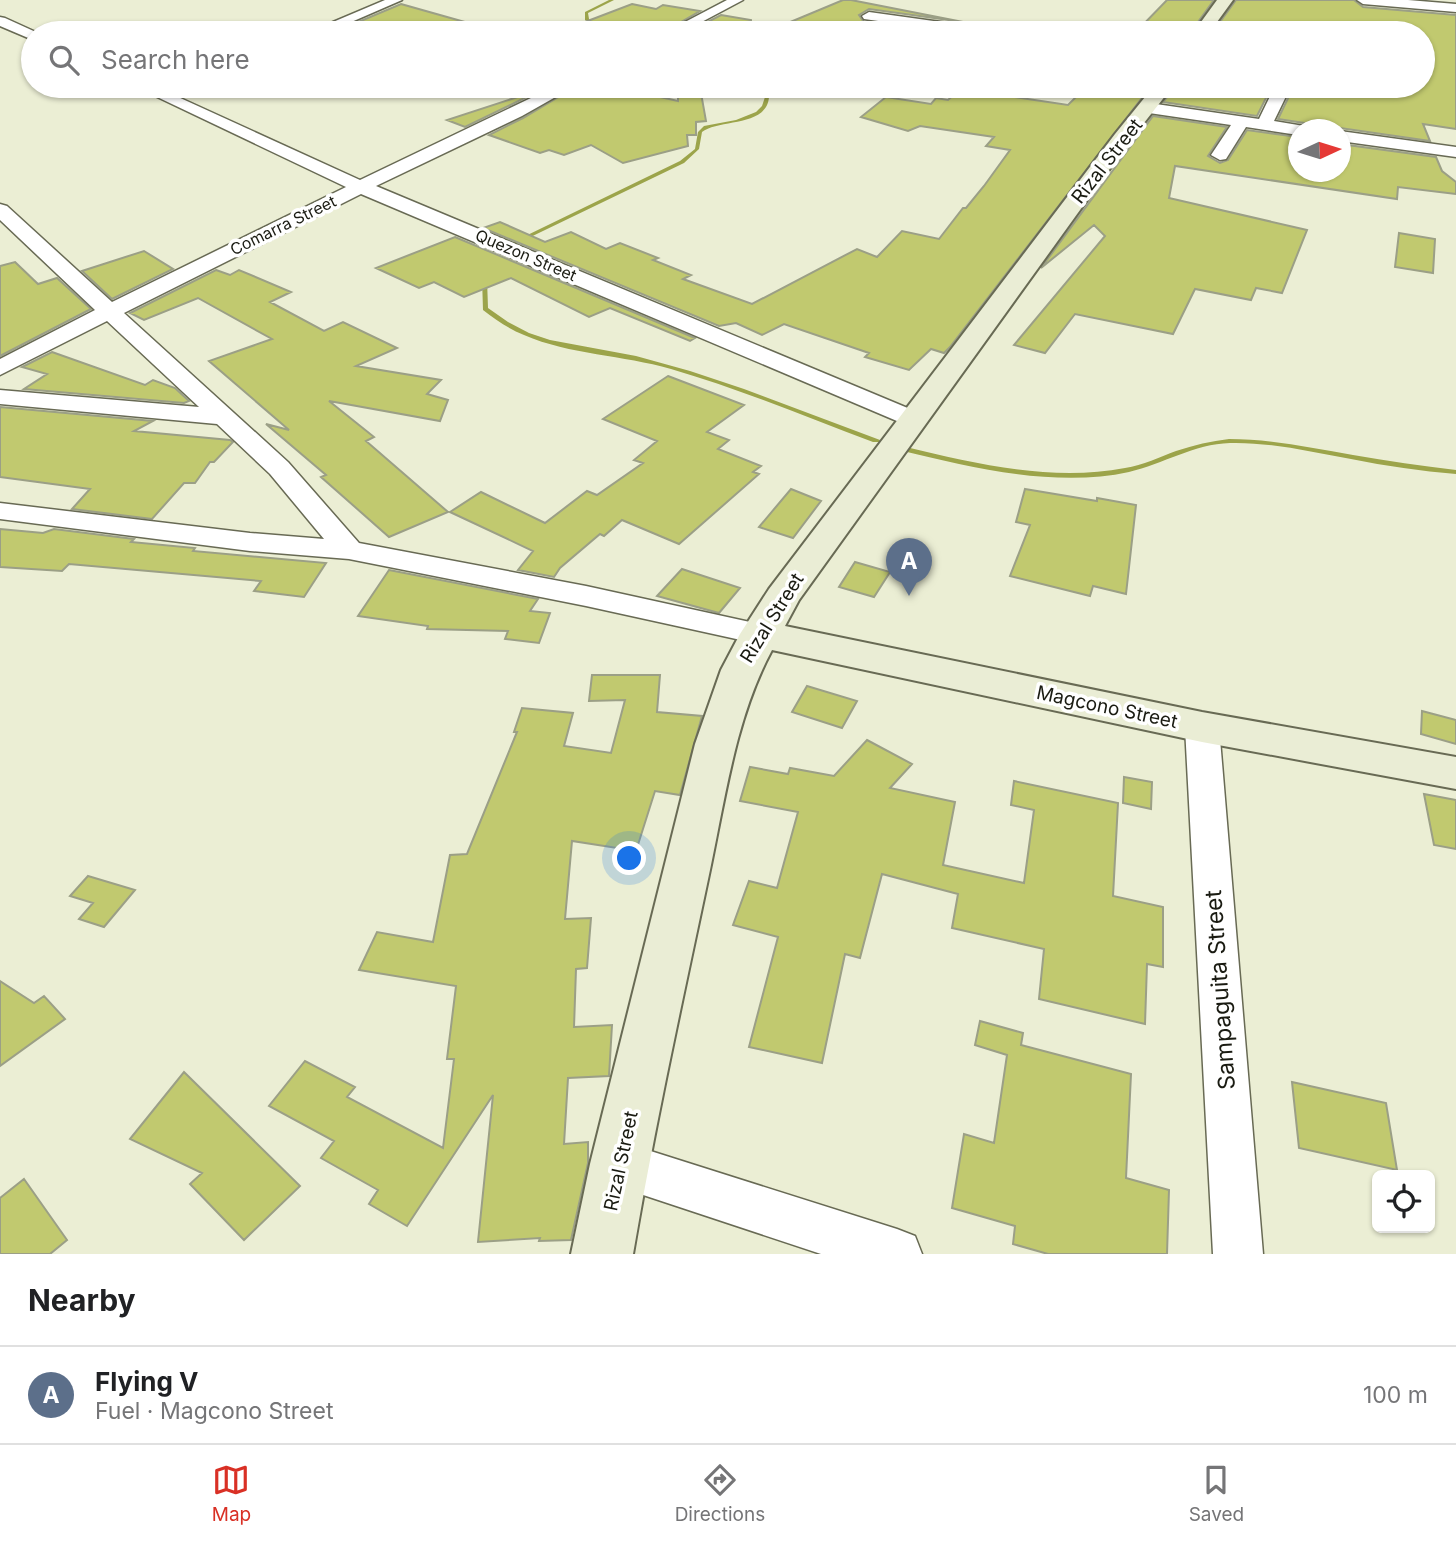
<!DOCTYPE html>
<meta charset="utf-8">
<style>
body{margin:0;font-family:Inter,sans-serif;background:#f2f2f2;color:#202124}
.controls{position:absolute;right:21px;bottom:21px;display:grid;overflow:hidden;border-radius:10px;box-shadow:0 2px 5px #0004}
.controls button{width:63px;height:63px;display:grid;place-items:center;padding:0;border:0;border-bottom:2px solid #e0e0e0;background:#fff;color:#202124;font:35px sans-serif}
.compass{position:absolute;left:1288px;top:119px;width:63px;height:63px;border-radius:50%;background:#fff;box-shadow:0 2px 5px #0004;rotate:86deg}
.you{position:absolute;left:630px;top:859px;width:24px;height:24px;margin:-18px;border:5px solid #fff;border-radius:50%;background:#1a73e8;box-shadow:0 0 0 10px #1a73e833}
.badge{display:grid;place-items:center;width:46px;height:46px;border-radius:50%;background:#d93025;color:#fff;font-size:23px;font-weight:700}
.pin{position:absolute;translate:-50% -58px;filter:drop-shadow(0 2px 4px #0008)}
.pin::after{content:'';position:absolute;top:37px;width:24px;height:21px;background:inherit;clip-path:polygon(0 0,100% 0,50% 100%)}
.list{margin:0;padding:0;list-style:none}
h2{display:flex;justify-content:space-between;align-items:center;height:91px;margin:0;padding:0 28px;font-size:30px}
h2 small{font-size:23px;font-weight:400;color:#757577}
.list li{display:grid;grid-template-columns:46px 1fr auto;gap:21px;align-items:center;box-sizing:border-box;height:98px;padding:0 28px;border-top:2px solid #e0e0e0}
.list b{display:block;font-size:26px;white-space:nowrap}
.list p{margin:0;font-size:23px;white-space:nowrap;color:#757577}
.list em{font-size:23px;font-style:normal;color:#757577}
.icon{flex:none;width:38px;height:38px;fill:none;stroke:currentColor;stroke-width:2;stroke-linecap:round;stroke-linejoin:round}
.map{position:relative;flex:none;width:1456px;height:1254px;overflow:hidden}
.search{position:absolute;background:#fff;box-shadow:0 2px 5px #0004;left:21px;right:21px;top:21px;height:77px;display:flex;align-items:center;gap:18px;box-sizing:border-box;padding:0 24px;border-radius:38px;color:#757577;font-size:26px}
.sheet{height:189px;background:#fff}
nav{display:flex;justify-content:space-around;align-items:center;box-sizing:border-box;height:98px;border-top:2px solid #e0e0e0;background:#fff;font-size:19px;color:#757577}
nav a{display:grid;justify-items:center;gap:4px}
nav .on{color:#d93025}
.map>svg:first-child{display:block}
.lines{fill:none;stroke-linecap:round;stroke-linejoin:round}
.stream{fill:#9ca44a;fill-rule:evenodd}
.building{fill:#c1c96f;stroke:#9b9f86;stroke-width:2}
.street-casing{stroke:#686a54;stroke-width:3}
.secondary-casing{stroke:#686a54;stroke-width:4}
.street{fill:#fff;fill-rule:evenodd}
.secondary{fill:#eaedd5;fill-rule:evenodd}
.labels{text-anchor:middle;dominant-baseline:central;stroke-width:7;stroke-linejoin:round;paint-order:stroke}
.far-street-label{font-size:16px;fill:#1a1b12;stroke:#fff}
.street-label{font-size:19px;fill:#1a1b12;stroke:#fff}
.near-street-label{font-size:23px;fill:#1a1b12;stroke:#fff}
</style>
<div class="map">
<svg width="1456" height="1254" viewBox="0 0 1456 1254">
<rect width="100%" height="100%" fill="#ebeed4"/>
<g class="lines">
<path class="stream" d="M609 0H614L588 13 589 19 628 33H623L585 20V12Z
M763 86H767C768 90 769 94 769 97 767 127 718 119 702 132L699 149 684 163 516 244 511 243 680 161 695 149 698 132 704 126 736 120 756 112 762 106 765 97Z
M482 278 487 279 488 308 508 322 529 333 550 340 636 356 690 371 744 389 880 440 879 442H873C806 417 740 389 671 369 623 355 570 355 524 335 509 329 496 320 483 310Z
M1229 439C1271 439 1312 448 1353 455 1387 461 1422 466 1456 470V474C1421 471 1386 466 1351 459 1311 452 1271 442 1230 443 1194 444 1163 464 1129 472 1057 488 973 468 903 451L902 449 906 447C976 464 1053 482 1125 468 1143 465 1160 457 1176 451 1194 445 1211 441 1229 439Z"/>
</g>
<path class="building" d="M843 0H851L963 22 869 9 859 15 864 22 946 33H764Z
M1167 0H1214L1190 33H1135Z
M1236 0H1354L1363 7 1456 15V129L1423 124 1430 141 1340 128 1308 130 1304 123 1278 119 1291 92H1295L1299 86H1327L1379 93 1381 86H1423V33H1212Z
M401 4 479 26 478 33H332Z
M632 4 656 9 663 5 700 11 662 33H645L585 22Z
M721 15 751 20 750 33H686Z
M577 86H611L678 101V94L701 93 706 121 696 122V135H687L688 146 623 163 591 145 564 155 549 150 540 153 489 135 523 118Z
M1100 86 1132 90V86H1151L950 347 944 353 931 349 909 370 865 357 869 353 784 324 762 335 736 323 719 326 483 228 500 222 545 242 571 232 606 249 620 243 658 258 653 260 691 275 683 279 752 304 857 249 877 257 902 231 939 239 963 208H966L984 186 1010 150 986 146 994 137 920 126 908 131 861 117 886 97 931 104 936 98 948 100 960 89 1068 105 1082 91 1093 93Z
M1176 86H1254L1271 88 1257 116 1163 102Z
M545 88 465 127 447 120Z
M1153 116 1227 127 1208 156 1220 163 1228 160 1247 130 1298 137V172H1340V144L1436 157 1442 171 1456 182V194L1398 187 1397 199 1175 166 1169 198 1307 230 1282 293 1256 288 1251 300 1195 289 1173 334 1075 314 1045 353 1014 345 1105 236 1094 225 1041 268Z
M1399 233 1435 239 1433 273 1395 267Z
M455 237 695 338 690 341 610 308 589 317 511 278 464 297 434 282 419 288 376 268Z
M144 251 173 269 112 299 82 271Z
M15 262 38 284 57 278 91 309 0 356V266Z
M216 270 230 275 239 270 291 292 270 302 324 331 343 322 397 348 356 366 441 380 427 394 448 400 440 421 329 401 374 437 366 441 448 512 389 537 321 477 326 475 266 424 289 430 209 361 272 339 198 298 144 320 130 313Z
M52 352 145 385 153 380 175 388 189 401 184 403 24 389 47 374 22 367Z
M668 376 744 405 707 432 729 440 718 449 761 466 753 472 759 474 679 544 622 520 604 536 600 534 560 568 554 577 518 570 533 551 450 512 481 492 545 523 587 491 597 495 643 463 634 460 657 441 603 419Z
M0 407 153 421 134 431 230 440 233 442 214 462H210L195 483H184L152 519 72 509 90 489 0 477Z
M791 489 821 501 793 538 759 527Z
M1025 489 1097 501V498L1136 505 1126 594 1093 586 1090 596 1010 576 1030 525 1016 522Z
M0 529 43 533 54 529 134 539 131 542 195 548 193 551 326 563 304 597 254 591 261 581 69 564 62 571 0 567Z
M855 562 890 572 874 597 839 587Z
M682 569 740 588 719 613 657 596Z
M389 570 538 599 530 611 550 613 539 643 505 639 508 631 427 629 428 626 358 616Z
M592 675H660L657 712 702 716 680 795 655 791 636 851 572 841 565 919 591 918 587 968 576 969 574 1027 612 1025 609 1076 568 1078 564 1144 588 1142V1163L571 1240 539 1241 540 1238 478 1242 493 1095 407 1226 369 1204 378 1190 321 1158 334 1141 269 1106 305 1061 355 1087 347 1097 443 1148 454 1059H447L456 986 359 970 377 932 433 942 450 855 467 854 517 732H514L522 708 573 713 564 746 611 753 625 700 589 701Z
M807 686 857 701 842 728 792 712Z
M1422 711 1456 720V744L1421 734Z
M867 740 912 764 890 788 955 802 943 865 1024 883 1034 810 1011 805 1014 781 1118 803 1113 896 1163 907V967L1147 964 1145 1024 1039 999 1044 949 952 928 958 894 882 874 860 958 845 954 822 1063 749 1047 778 937 733 925 749 881 777 888 798 812 740 801 750 767 788 774 790 768 834 776Z
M1124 777 1152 782 1151 809 1123 803Z
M1424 794 1456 800V849L1434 845Z
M88 876 135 890 104 927 79 919 93 903 70 896Z
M0 981 34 1003 44 996 65 1019 0 1066Z
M980 1021 1023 1033 1021 1045 1131 1074 1126 1178 1169 1190 1167 1254H1048L1013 1244 1015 1226 952 1208 964 1134 994 1143 1007 1055 975 1045Z
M184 1072 300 1186 244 1240 190 1184 202 1173 130 1139Z
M1292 1082 1386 1103 1397 1170 1299 1148Z
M24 1179 67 1240 50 1254H0V1198Z"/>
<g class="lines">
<defs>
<path id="street" d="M385 0H402L326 33H307Z
M727 0H743L681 33H664Z
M1357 0H1408L1456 4V12L1363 4Z
M869 12 991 29 998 33H963L864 19 862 16Z
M0 17 5 18 38 33H33V40L0 26Z
M134 86H154L360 180 556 86H575L522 116 376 186 922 414 926 419 922 424 913 427 904 424 361 194 124 313 288 462 359 543 586 586 759 624 770 627 775 634 770 641 759 644 586 606 349 559 250 551 0 519V503L250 533 324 539 270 474 217 424 0 404V390L199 407 107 321 0 375V359L95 310 0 220V204L7 206 112 302 346 187Z
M1275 86H1291L1274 121 1304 126 1306 130H1298V135L1246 127 1226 159 1220 160 1211 155 1231 125 1149 113 1141 108 1149 103 1259 119Z
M1340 131 1456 147V157L1340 141Z
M1202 715 1214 718 1219 727 1263 1254H1213L1185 727 1190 718Z
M619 1141 897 1229 915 1236 922 1254H821L619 1187 602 1181 595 1164 602 1147Z"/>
<path id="secondary" d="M1217 0H1233L1209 33H1193Z
M1154 86H1173L1129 142 799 600 785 626 1202 712 1456 757V789L1202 742 772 650C734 720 724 807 707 884 681 1007 654 1130 633 1254H571L590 1164 695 744 721 670 740 634 769 589 1115 134Z"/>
</defs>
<use href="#street" class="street-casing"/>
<use href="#secondary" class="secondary-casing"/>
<use href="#street" class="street"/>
<use href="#secondary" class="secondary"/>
</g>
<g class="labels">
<g class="far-street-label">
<text transform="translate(283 225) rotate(-26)">Comarra Street</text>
<text transform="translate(526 255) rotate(23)">Quezon Street</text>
</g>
<g class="street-label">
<text transform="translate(1107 161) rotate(-52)">Rizal Street</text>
<text transform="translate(772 618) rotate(-58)">Rizal Street</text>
<text transform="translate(1107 707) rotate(12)">Magcono Street</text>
<text transform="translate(621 1161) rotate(-78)">Rizal Street</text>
</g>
<g class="near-street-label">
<text transform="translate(1220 990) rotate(-94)">Sampaguita Street</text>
</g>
</g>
</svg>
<div class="controls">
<button><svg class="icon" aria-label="locate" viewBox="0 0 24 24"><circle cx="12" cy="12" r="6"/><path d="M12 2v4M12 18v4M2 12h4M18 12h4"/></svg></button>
</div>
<svg class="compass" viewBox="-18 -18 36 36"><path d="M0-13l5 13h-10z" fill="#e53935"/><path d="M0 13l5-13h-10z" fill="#757577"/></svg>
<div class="you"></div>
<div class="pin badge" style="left:909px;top:596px;background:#5c6f8a">A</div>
<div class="search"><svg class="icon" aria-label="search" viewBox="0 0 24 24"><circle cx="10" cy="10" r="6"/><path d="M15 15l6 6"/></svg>Search here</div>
</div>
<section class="sheet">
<h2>Nearby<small></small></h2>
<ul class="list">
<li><span class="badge" style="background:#5c6f8a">A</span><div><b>Flying V</b><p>Fuel · Magcono Street</p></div><em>100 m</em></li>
</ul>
</section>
<nav>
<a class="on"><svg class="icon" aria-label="map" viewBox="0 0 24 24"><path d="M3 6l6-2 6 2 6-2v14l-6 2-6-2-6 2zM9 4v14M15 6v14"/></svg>Map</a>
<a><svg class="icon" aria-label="directions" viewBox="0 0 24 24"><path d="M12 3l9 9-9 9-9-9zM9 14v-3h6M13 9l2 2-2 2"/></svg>Directions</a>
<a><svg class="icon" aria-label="saved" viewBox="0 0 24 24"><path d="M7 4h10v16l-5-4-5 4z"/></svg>Saved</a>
</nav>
